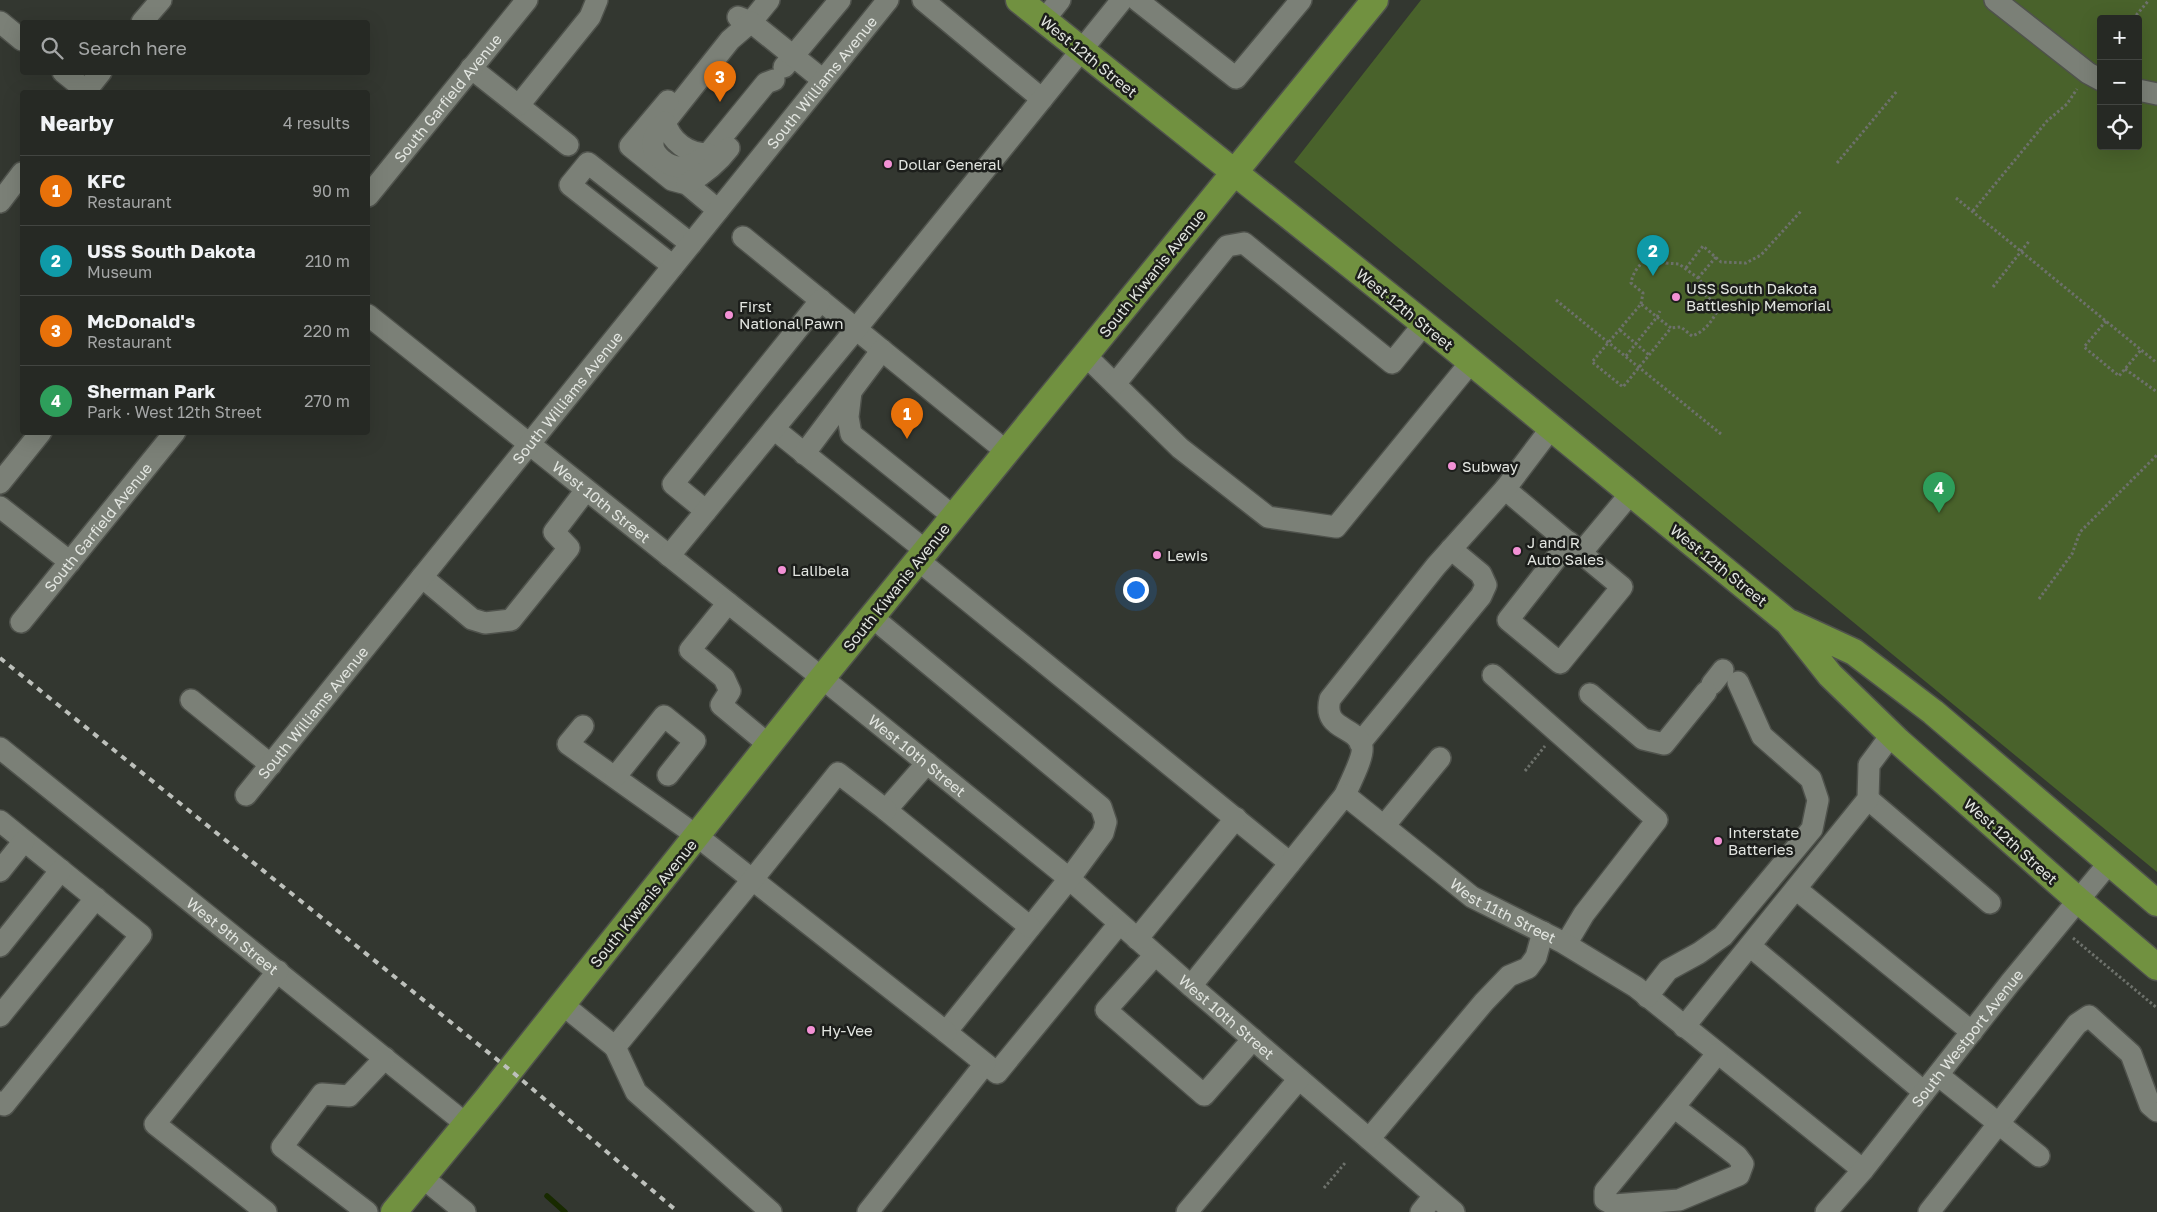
<!DOCTYPE html>
<meta charset="utf-8">
<style>
body{margin:0;font-family:"Golos Text",sans-serif;background:#2e312c;color:#f1f3f6}
.controls{position:absolute;right:15px;top:15px;display:grid;overflow:hidden;border-radius:5px;box-shadow:0 5px 20px #0002}
.controls button{width:45px;height:45px;display:grid;place-items:center;padding:0;border:0;border-bottom:1px solid #424541;background:#262924;color:#f1f3f6;font:25px sans-serif}
.you{position:absolute;left:1135px;top:589px;width:18px;height:18px;margin:-12px;border:4px solid #fff;border-radius:50%;background:#1a73e8;box-shadow:0 0 0 8px #1a73e833}
.badge{display:grid;place-items:center;width:32px;height:32px;border-radius:50%;background:#ea580c;color:#fff;font-size:16px;font-weight:700}
.pin{position:absolute;translate:-50% -41px;filter:drop-shadow(0 1px 2px #0008)}
.pin::after{content:'';position:absolute;top:26px;width:18px;height:15px;background:inherit;clip-path:polygon(0 0,100% 0,50% 100%)}
.list{margin:0;padding:0;list-style:none}
h2{display:flex;justify-content:space-between;align-items:center;height:65px;margin:0;padding:0 20px;font-size:21px}
h2 small{font-size:16px;font-weight:400;color:#a4a6a6}
.list li{display:grid;grid-template-columns:32px 1fr auto;gap:15px;align-items:center;box-sizing:border-box;height:70px;padding:0 20px;border-top:1px solid #424541}
.list b{display:block;font-size:19px;white-space:nowrap}
.list p{margin:0;font-size:16px;white-space:nowrap;color:#a4a6a6}
.list em{font-size:16px;font-style:normal;color:#a4a6a6}
.icon{flex:none;width:28px;height:28px;fill:none;stroke:currentColor;stroke-width:2;stroke-linecap:round;stroke-linejoin:round}
.map{position:relative;flex:none;width:2157px;height:1212px;overflow:hidden}
.search{position:absolute;background:#262924;box-shadow:0 5px 20px #0002;left:20px;top:20px;width:350px;height:55px;display:flex;align-items:center;gap:12px;box-sizing:border-box;padding:0 18px;border-radius:5px;color:#a4a6a6;font-size:19px}
.panel{position:absolute;background:#262924;box-shadow:0 5px 20px #0002;left:20px;top:90px;width:350px;height:345px;border-radius:5px}
.map>svg:first-child{display:block}
.green{fill:#49622b;fill-rule:evenodd}
.lines{fill:none;stroke-linecap:round;stroke-linejoin:round}
.stream{stroke:#182a00;stroke-width:5.5}
.minor-casing{stroke:#4f524c;stroke-width:24}
.major-casing{stroke:#4f524c;stroke-width:29}
.path{stroke:#6d716b;stroke-width:3;stroke-dasharray:2.5 2.5;stroke-linecap:butt}
.minor{stroke:#7b8077;stroke-width:21}
.major{stroke:#719140;stroke-width:26}
.rail{stroke:#bdc0bb;stroke-width:4;stroke-dasharray:6 6;stroke-linecap:butt}
.poi-dot{fill:#f391d5;stroke:#1c1e1b;stroke-width:2}
.labels{text-anchor:middle;dominant-baseline:central;stroke-width:5;stroke-linejoin:round;paint-order:stroke}
.street-label{font-size:15px;fill:#e2e5e0;stroke:#1c1e1b}
.poi-label{font-size:15px;fill:#e2e5e0;stroke:#1c1e1b;text-anchor:start}
</style>
<div class="map">
<svg width="2157" height="1212" viewBox="0 0 2157 1212">
<rect width="100%" height="100%" fill="#333730"/>
<path class="green" d="M1421 0H2157V872L1294 162ZM2101 19H2138V146H2101Z"/>
<g class="lines">
<path class="stream" d="M547 1196 565 1212"/>
<defs>
<g id="minor">
<path d="M923 0 1042 99"/>
<path d="M1137 0 1236 78 1301 0"/>
<path d="M1995 0 2088 73 2101 80"/>
<path d="M738 17 751 22 769 0"/>
<path d="M1044 20 1060 0"/>
<path d="M0 22 22 40"/>
<path d="M142 22 161 0"/>
<path d="M784 67 840 0"/>
<path d="M471 68 568 145"/>
<path d="M63 72 88 92"/>
<path d="M774 80 766 83 708 154C688 154 671 142 665 122L730 40 751 22 823 80"/>
<path d="M2138 90 2157 94"/>
<path d="M85 92 101 72"/>
<path d="M668 101 630 146 672 180 687 184 718 210"/>
<path d="M519 105 590 17 597 0"/>
<path d="M665 122C660 128 653 135 653 143 652 155 668 167 680 167 690 167 700 160 708 154"/>
<path d="M687 184C704 174 717 164 729 148"/>
<path id="s1" d="M368 196 527 0"/>
<path d="M0 202 22 173"/>
<path d="M743 237 1007 452"/>
<path d="M673 266 570 185 588 163 691 244"/>
<path id="s2" d="M368 315 822 678 1066 876 1191 986 1454 1212"/>
<path d="M1085 355 1180 448 1268 517 1336 527 1471 362"/>
<path d="M1115 384 1227 246 1244 243 1392 363 1424 324"/>
<path d="M851 392 848 417 851 434 954 517"/>
<path d="M774 429 926 551"/>
<path d="M804 454 882 350"/>
<path d="M0 483 41 432"/>
<path d="M1505 489 1581 553 1631 493"/>
<path d="M0 507 70 562"/>
<path d="M706 511 673 484 821 300"/>
<path d="M1569 542 1508 620 1560 663 1622 587 1581 553"/>
<path d="M669 556 856 329 1122 0"/>
<path d="M918 560 1290 863"/>
<path d="M422 577 472 619 485 623 511 620 569 548 554 532 586 490"/>
<path d="M728 603 690 650 724 678 730 691 721 705 769 745"/>
<path d="M872 617 1101 807 1106 822 1103 833 1069 879 946 1032 997 1073 1119 924"/>
<path id="s3" d="M21 622 175 432"/>
<path d="M1493 675 1657 820 1584 914 1566 944"/>
<path d="M1712 684 1723 670"/>
<path d="M1590 694 1643 739 1664 744 1706 692"/>
<path d="M191 700 271 765"/>
<path d="M583 726 568 744 697 836 946 1032"/>
<path d="M1360 743 1481 596 1486 585 1481 574 1451 549"/>
<path id="s4" d="M0 748 466 1124"/>
<path d="M927 763 886 810 1030 927"/>
<path d="M616 776 664 716 695 741 668 775"/>
<path id="s5" d="M246 795 888 0"/>
<path d="M1345 795C1349 785 1364 757 1362 747 1357 725 1322 731 1330 699L1436 566 1505 489 1552 427"/>
<path d="M1868 799 1990 903"/>
<path d="M0 821 141 935 4 1105 0 1102"/>
<path d="M1384 826 1440 758"/>
<path d="M0 871 24 841"/>
<path d="M1796 889 1972 1032"/>
<path d="M1137 939 1236 818"/>
<path d="M0 946 61 870"/>
<path d="M1750 946 1924 1092"/>
<path d="M1155 955 1106 1010 1204 1095 1253 1039"/>
<path id="s6" d="M1191 986 1345 795 1472 897 1562 942 1636 987 1863 1170"/>
<path d="M1647 997 1668 970 1699 953 1723 936 1812 829 1818 800 1811 779 1762 736 1738 682"/>
<path d="M562 1004 615 1047 753 879 838 773 886 810"/>
<path d="M0 1016 96 898"/>
<path d="M1684 1027 1868 799 1869 765 1892 734"/>
<path d="M615 1047 636 1092 771 1212"/>
<path d="M1938 1075 2039 1156"/>
<path d="M1674 1107 1737 1156 1743 1164 1739 1175 1679 1200 1614 1205 1605 1200V1191C1642 1146 1680 1100 1717 1054"/>
<path d="M1369 1139 1484 1002 1509 976 1528 968 1536 957 1543 932"/>
<path d="M422 1177 465 1212"/>
<path d="M266 1212 155 1124 278 971"/>
<path d="M367 1212 282 1147 322 1094 349 1096 385 1058"/>
<path d="M868 1212 985 1064"/>
<path d="M1187 1212 1299 1079"/>
<path d="M1421 1212 1434 1196"/>
<path id="s7" d="M1826 1212 1863 1170 2010 983 2109 863"/>
<path d="M1929 1212 2077 1024 2089 1016 2131 1054 2150 1105 2157 1111"/>
</g>
<path id="major" d="M1019 0 1448 343 1788 622 1830 675 1898 741 2078 900 2157 967
M1791 623 1854 652 1933 712 2157 903
M394 1212 487 1099 822 678 1375 0"/>
</defs>
<use href="#minor" class="minor-casing"/>
<use href="#major" class="major-casing"/>
<path class="path" d="M2133 19 2149 0
M1837 163 1897 91
M1956 198 2157 363
M1973 211 2047 121 2067 104 2077 89
M1686 268 1703 246 1721 262 1746 263 1761 255 1801 211
M1698 278 1716 257
M1993 287 2030 240
M1556 300 1721 434
M1641 304 1643 293 1631 283C1633 270 1643 260 1655 254L1666 263 1679 264 1698 278 1703 284 1706 296 1719 306C1715 318 1705 332 1692 336L1681 327 1671 328
M2106 321 2084 347 2119 376 2141 350
M1620 330 1649 355
M1626 356 1657 317 1671 328 1623 387 1592 362 1641 304 1657 317 1660 311
M2125 369 2157 392
M2039 599 2072 554 2080 532 2157 455
M1525 771 1545 746
M2073 938 2157 1008
M1324 1188 1345 1163"/>
<use href="#minor" class="minor"/>
<use href="#major" class="major"/>
<path class="rail" d="M0 658 510 1070 678 1212"/>
</g>
<g class="poi-dot">
<circle cx="888" cy="164" r="5"/>
<circle cx="1676" cy="297" r="5"/>
<circle cx="729" cy="315" r="5"/>
<circle cx="1452" cy="466" r="5"/>
<circle cx="1517" cy="551" r="5"/>
<circle cx="1157" cy="555" r="5"/>
<circle cx="782" cy="570" r="5"/>
<circle cx="1718" cy="841" r="5"/>
<circle cx="811" cy="1030" r="5"/>
</g>
<g class="labels">
<g class="street-label">
<text transform="translate(1089 56) rotate(39)">West 12th Street</text>
<text stroke="none"><textPath href="#s5" startOffset="916">South Williams Avenue</textPath></text>
<text stroke="none"><textPath href="#s1" startOffset="126">South Garfield Avenue</textPath></text>
<text transform="translate(1152 273) rotate(-51)">South Kiwanis Avenue</text>
<text transform="translate(1405 309) rotate(39)">West 12th Street</text>
<text stroke="none"><textPath href="#s5" startOffset="511">South Williams Avenue</textPath></text>
<text stroke="none"><textPath href="#s2" startOffset="299">West 10th Street</textPath></text>
<text stroke="none"><textPath href="#s3" startOffset="122">South Garfield Avenue</textPath></text>
<text transform="translate(1719 565) rotate(39)">West 12th Street</text>
<text transform="translate(896 587) rotate(-51)">South Kiwanis Avenue</text>
<text stroke="none"><textPath href="#s5" startOffset="106">South Williams Avenue</textPath></text>
<text stroke="none"><textPath href="#s2" startOffset="704">West 10th Street</textPath></text>
<text transform="translate(2011 841) rotate(42)">West 12th Street</text>
<text transform="translate(643 903) rotate(-51)">South Kiwanis Avenue</text>
<text stroke="none"><textPath href="#s6" startOffset="442">West 11th Street</textPath></text>
<text stroke="none"><textPath href="#s4" startOffset="299">West 9th Street</textPath></text>
<text stroke="none"><textPath href="#s2" startOffset="1109">West 10th Street</textPath></text>
<text stroke="none"><textPath href="#s7" startOffset="224">South Westport Avenue</textPath></text>
</g>
<g class="poi-label">
<text x="898" y="164">Dollar General</text>
<text x="1686" y="288">USS South Dakota<tspan x="1686" dy="17">Battleship Memorial</tspan></text>
<text x="739" y="306">First<tspan x="739" dy="17">National Pawn</tspan></text>
<text x="1462" y="466">Subway</text>
<text x="1527" y="542">J and R<tspan x="1527" dy="17">Auto Sales</tspan></text>
<text x="1167" y="555">Lewis</text>
<text x="792" y="570">Lalibela</text>
<text x="1728" y="832">Interstate<tspan x="1728" dy="17">Batteries</tspan></text>
<text x="821" y="1030">Hy-Vee</text>
</g>
</g>
</svg>
<div class="controls">
<button>+</button>
<button>−</button>
<button><svg class="icon" aria-label="locate" viewBox="0 0 24 24"><circle cx="12" cy="12" r="6"/><path d="M12 2v4M12 18v4M2 12h4M18 12h4"/></svg></button>
</div>
<div class="you"></div>
<div class="pin badge" style="left:907px;top:439px;background:#e8710a">1</div>
<div class="pin badge" style="left:1653px;top:276px;background:#0f9aa8">2</div>
<div class="pin badge" style="left:720px;top:102px;background:#e8710a">3</div>
<div class="pin badge" style="left:1939px;top:513px;background:#2e9e5b">4</div>
<div class="search"><svg class="icon" aria-label="search" viewBox="0 0 24 24"><circle cx="10" cy="10" r="6"/><path d="M15 15l6 6"/></svg>Search here</div>
<section class="panel">
<h2>Nearby<small>4 results</small></h2>
<ul class="list">
<li><span class="badge" style="background:#e8710a">1</span><div><b>KFC</b><p>Restaurant</p></div><em>90 m</em></li>
<li><span class="badge" style="background:#0f9aa8">2</span><div><b>USS South Dakota</b><p>Museum</p></div><em>210 m</em></li>
<li><span class="badge" style="background:#e8710a">3</span><div><b>McDonald's</b><p>Restaurant</p></div><em>220 m</em></li>
<li><span class="badge" style="background:#2e9e5b">4</span><div><b>Sherman Park</b><p>Park · West 12th Street</p></div><em>270 m</em></li>
</ul>
</section>
</div>
